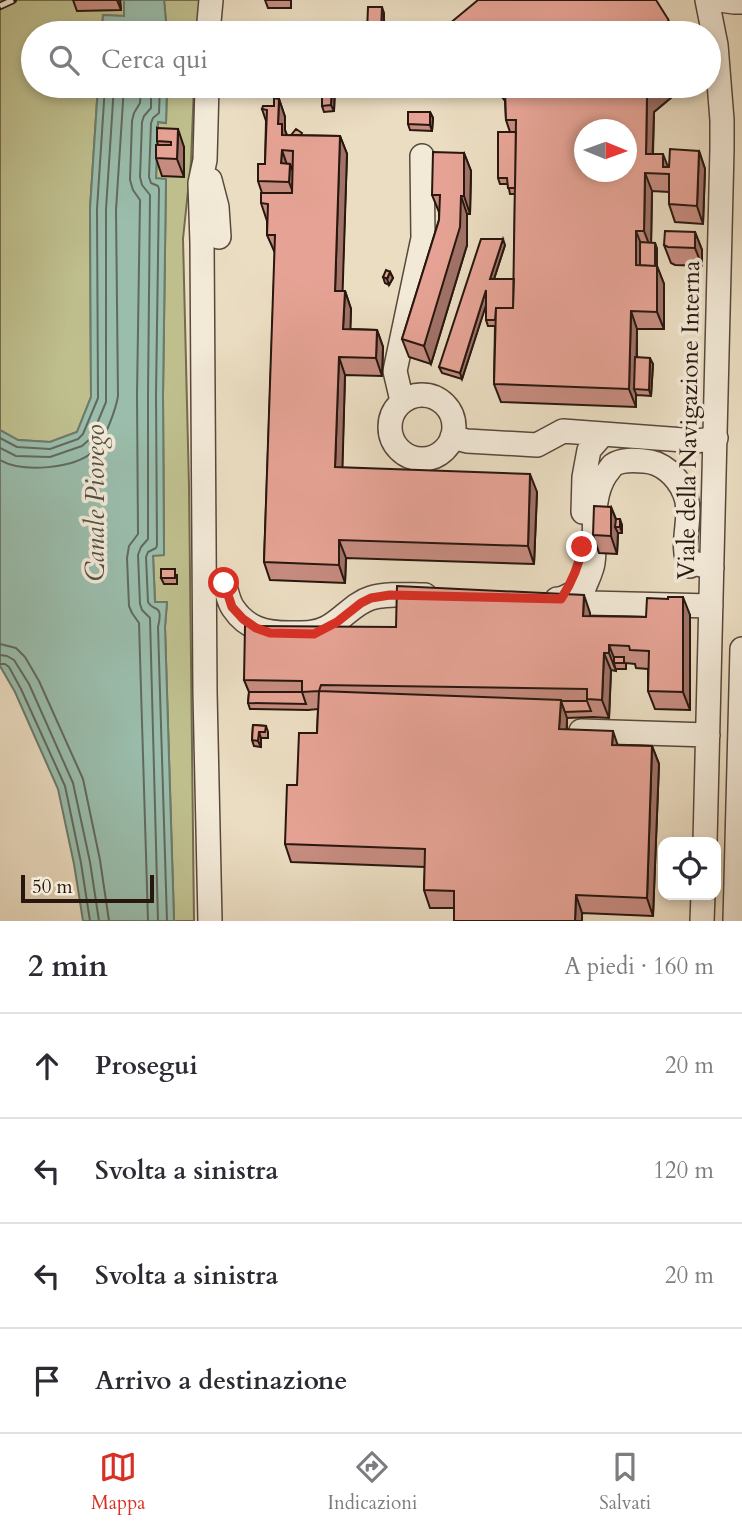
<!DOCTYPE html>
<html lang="it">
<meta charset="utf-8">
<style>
body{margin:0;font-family:Cardo,serif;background:#f7f7f7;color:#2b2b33}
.controls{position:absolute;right:21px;bottom:21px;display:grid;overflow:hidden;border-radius:14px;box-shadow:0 4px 10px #0003}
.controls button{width:63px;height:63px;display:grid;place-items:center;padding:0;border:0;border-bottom:2px solid #e1e1e2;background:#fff;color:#2b2b33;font:35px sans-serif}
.compass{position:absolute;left:574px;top:119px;width:63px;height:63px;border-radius:50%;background:#fff;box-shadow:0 4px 10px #0003;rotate:91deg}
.scale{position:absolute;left:21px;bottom:18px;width:133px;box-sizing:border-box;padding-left:7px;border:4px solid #28170f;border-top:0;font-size:19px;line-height:24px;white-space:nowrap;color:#28170f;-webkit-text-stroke:5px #f2e9d7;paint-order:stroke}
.stop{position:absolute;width:21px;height:21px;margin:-16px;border:5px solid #d93025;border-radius:50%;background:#fff}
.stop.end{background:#d93025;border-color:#fff;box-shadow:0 2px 7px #0008}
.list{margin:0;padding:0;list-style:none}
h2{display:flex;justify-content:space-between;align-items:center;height:91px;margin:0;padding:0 28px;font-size:30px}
h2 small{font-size:23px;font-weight:400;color:#7c7c81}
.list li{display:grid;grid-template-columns:46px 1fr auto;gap:21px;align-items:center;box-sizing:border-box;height:105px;padding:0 28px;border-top:2px solid #e1e1e2}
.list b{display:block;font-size:26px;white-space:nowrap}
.list em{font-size:23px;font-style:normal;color:#7c7c81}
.icon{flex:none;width:38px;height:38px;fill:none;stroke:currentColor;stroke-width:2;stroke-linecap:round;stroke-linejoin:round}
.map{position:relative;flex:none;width:742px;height:921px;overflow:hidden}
.search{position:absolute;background:#fff;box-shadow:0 4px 10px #0003;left:21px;right:21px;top:21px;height:77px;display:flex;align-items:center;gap:18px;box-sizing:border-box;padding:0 24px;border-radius:38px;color:#7c7c81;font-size:26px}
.sheet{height:511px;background:#fff}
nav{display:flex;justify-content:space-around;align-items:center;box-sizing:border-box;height:98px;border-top:2px solid #e1e1e2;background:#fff;font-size:19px;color:#7c7c81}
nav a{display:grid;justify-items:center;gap:4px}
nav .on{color:#d93025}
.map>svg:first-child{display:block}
.green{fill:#bfbf8e;stroke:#746b4e;stroke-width:2}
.water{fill:#9abdac;stroke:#6c7b6d;stroke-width:2}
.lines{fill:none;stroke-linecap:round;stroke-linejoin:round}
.shore{stroke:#616a5e;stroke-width:2}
.minor-casing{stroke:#59483c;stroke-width:26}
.minor{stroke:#f2e9d7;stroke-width:23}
.rail-casing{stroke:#28170f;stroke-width:8}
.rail{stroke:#f2e9d7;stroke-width:5;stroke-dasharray:16;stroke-linecap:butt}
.wall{fill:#c68c80;stroke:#28170f;stroke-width:2}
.shaded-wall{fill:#a17268;stroke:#28170f;stroke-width:2}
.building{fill:#e6a395;stroke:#28170f;stroke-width:2;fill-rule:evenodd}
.route{stroke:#d93025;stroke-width:9}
.labels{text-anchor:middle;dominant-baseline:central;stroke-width:7;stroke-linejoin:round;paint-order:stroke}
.street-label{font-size:24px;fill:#28170f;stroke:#f2e9d7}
.water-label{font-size:26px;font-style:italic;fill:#505146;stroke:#f2e9d7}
</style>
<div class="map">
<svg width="742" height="921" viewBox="0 0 742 921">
<rect width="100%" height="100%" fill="#ebddc2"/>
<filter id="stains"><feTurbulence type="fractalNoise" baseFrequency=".00286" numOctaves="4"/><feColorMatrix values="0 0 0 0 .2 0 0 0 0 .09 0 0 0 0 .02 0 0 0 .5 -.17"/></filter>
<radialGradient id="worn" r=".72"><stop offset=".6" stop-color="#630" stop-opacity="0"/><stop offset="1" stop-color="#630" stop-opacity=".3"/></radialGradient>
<path class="green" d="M0 0H124V16L103 15 102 33H33V86H98L90 209 91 397 77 432 50 442 18 440 0 430Z
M164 0H200L197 33H167Z
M167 86H194L191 162 183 239 189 486 194 921H174L165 627 167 602H155L153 555 164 554 163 395 166 179H156L158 122 166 123Z"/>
<path class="water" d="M124 0H164L167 33H102L103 15 124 16Z
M98 86H167L166 123 158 122 156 178 166 179 163 395 164 555 153 556 155 602H167L165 627 174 921H83L74 864 58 789 15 692 0 666V430L18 440 50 442 77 432 91 397 90 209Z"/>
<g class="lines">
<path class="shore" d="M141 86 140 103 134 113 132 121 130 180 133 190 140 200 137 395 138 534 129 546 127 558 129 606 132 613 139 623 148 921
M151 86V108L144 116 142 122 140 177 142 185 150 195 148 395V539L141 547 138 555 140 604 142 610 150 618 158 921
M160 86 159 113 153 118 151 123 149 177 151 183 158 186 159 189 156 395 157 545 156 548 148 552 146 557 148 602C152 609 154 606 158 610 161 613 159 623 158 627L167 921
M0 438 17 447 50 449 78 439 83 434 98 398 97 209 105 86
M0 448 16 456 50 457 82 446 91 438 106 402V209L114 86
M0 460C23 473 74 469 94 451 104 442 116 409 118 396L116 210 124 86
M0 644 16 648 25 657 39 681 83 779 100 860 109 921
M0 655 7 656 14 660 29 684 73 783 90 862 99 921
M0 664H5L9 667 21 689 65 786 81 863 90 921"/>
<defs>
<path id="minor" d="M720 0 734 2H742
M208 33 211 0
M207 86 205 160 200 183 202 243 205 692 210 921
M210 180 217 207 219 237
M390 427a32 32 0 1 1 64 0a32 32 0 1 1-64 0Z
M402 401 395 371 423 238 422 156
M452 437 467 441 537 445 563 431 697 441 716 438
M583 512 584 477 589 450 603 434
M224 583C227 591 228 601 233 608 247 629 266 633 290 633 303 633 314 634 326 628 342 620 354 603 371 598 388 593 408 595 425 595
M557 599 590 603 711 606
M561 599 584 588C587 580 592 571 593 563 597 533 589 500 606 474 608 472 611 467 613 465 622 459 634 460 644 461 662 462 677 476 684 492 695 515 678 544 690 566L694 563 712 568
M581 731 708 735
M705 842 722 149V120L716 45 707 0
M702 921 703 895
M735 921 742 649"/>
</defs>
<use href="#minor" class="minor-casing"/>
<use href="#minor" class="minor"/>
<defs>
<path id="rail" d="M0 6 13 0"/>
</defs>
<use href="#rail" class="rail-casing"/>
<use href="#rail" class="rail"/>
</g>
<path class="wall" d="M73 0H120L121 10 77 11Z
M265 0H291V8H268Z
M668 19 673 33H453L449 24Z
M255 86H277V95L258 94Z
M322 86H335L334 111 324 112 322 106Z
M493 86H685L654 112 653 154 668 167 699 151 705 169 703 224 675 222 669 204V192L652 191 651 243H655L657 249V266L664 284V329H637V357L653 364 651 396 637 395 636 394V407L501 402 494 384 495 326H488L486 320V304L462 379 442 373 439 367 505 245 494 279H514L515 194H510L508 184H500L498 178 510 132 506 120 505 101Z
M279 99 285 117V130L287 135 340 136 347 154 342 291H345L351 309 350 329 377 330 383 347 382 376 345 375 342 468 537 492 534 564 346 558 345 583 270 580 264 562 275 253 267 235V221L261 203 262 193 258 181 265 164 266 121 262 109 274 106Z
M430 112 433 118 432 131 410 130 408 124Z
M157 128 184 147V177L162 176 156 158 158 145 157 141Z
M464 153 471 171 470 214H467V245L431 364 409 357 402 339 439 220V212L432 195Z
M695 232 702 250V266L675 265 671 263 664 245Z
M390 272 393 278 389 285 385 283 383 277Z
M611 507 616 519 622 525V533H618L617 554 599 553 593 535Z
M177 575V584H164L161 578Z
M590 613V616L646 617 690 615V710L655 709 648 691V669L636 668 635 664 626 663V669H616V671L611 670 609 718 593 717 567 718V729L618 745 652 746 659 764 653 916 582 913V921H454V908H430L424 890 425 867 291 862 285 844 297 785 317 733 318 709 308 710 250 709 248 703 249 692 244 680 396 627Z
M253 725 266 726 268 732V738H261V747L254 746 252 740Z"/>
<path class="shaded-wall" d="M117 0H120L121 10Z
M382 7 384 13V33H381Z
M332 86H335L334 111 331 105Z
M658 86H685L654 112 652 172 646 154 647 95Z
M279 99 285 117V130L289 142V150L278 124Z
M430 112 433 118 432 131 430 125Z
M178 129 184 147V177L177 159Z
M340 136 347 154 342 309 335 291Z
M282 150 288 168 281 163Z
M699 151 705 169 703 224 697 206Z
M464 153 471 171 470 214 464 196Z
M663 154 670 172 663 167Z
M290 164 297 181 296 200 289 182Z
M645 173 652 191 651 249 644 231Z
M461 196 467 214V245L431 364 424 346Z
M636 231 643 249 642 274 636 265Z
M695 232 702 250V266L695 248Z
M503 239 505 245 492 285 490 279Z
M655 243 657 249V281L654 274Z
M657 266 664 284V329L657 312Z
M390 272 393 278 389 285 387 279Z
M486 290 489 296 462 379 460 373Z
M345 291 351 309 350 346 343 329Z
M631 311 637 329 636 389H634L636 394V407L629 389Z
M377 330 383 347 382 376 376 358Z
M339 357 345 375 342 485 335 467Z
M650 358 653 364 651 396 649 390Z
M530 474 537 492 534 564 528 546Z
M611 507 618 525 615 527 618 533 617 554 611 536Z
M620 519 622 525V533L620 527Z
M339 540 346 558 345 583 339 565Z
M584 595 590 613V634L583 616Z
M683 597 690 615V710L683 692Z
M609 645 616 663H614L616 671 609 653Z
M604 653 611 670 609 718 602 700Z
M561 700 567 718 566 747 559 729Z
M613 731 619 749 612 745Z
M259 732 261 738V747L258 741Z
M652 746 659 764 653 916 647 898Z
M576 895 582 913V921H575Z"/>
<path class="building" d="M478 0H656L668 19 670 33H457L449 24Z
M368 7H382L381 33 367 32Z
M255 86H275L274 89 255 87Z
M322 86H332L331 105 322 106Z
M501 86H658L647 95 646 154H663V167H669L670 149 699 151 697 206 669 204V174L645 173 644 231H636V265L657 266V312L631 311 629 389 494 384 496 308H513L516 120H506L505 90ZM584 130H626V172H584Z
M274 98 279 99 278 124H282V135L340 136 335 291H345L343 329 377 330 376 358 339 357 335 467 530 474 528 546 339 540V565L264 562 275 235H267L268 204 261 203V193H292L293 151 282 150 281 163 290 164 289 182 258 181V164H265V163L267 110 262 109 263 106H274Z
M408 112H430V125L408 124Z
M157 128 178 129 177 159 156 158V145H171V142L157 141Z
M296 129 302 133 301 135H293L292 134Z
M498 132H516L515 188H508L507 178H498Z
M433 152 464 153V196H461L460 227 424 346 402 339 439 220 440 195H432Z
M665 231 695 232V248L668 247 664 245Z
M481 239H503L490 279H514L513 308H496L495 320H486V290L460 373 439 367Z
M640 242 655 243V266L640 265Z
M386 270 390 272 387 279 383 277Z
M635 357 650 358 649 390 634 389Z
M594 506 611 507V536L593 535Z
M616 519H620V527H615Z
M161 569H175V578H161Z
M397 586 584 595 583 616 646 617 647 598 668 599V597H683V692L648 691 649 651 630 650 629 646 609 645V653H604L602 700 587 699V689L321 685 319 691 561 700 559 729 613 731 612 745 652 746 647 898 576 895 575 921H454V891L424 890 425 849 285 844 287 785H297L299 733H317L319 691 302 692V681L244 680 245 626 396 627Z
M614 657H624V663H614Z
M249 692H302L306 704 248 703Z
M561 701H587L591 711 565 712Z
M253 725 266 726 265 732H259L258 741 252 740Z"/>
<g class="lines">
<path class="route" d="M224 583 232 607 243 619 256 628 270 633 314 634 337 622 361 603 371 598 390 595 561 599C572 582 579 567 582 547"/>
</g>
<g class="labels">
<g class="street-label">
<text transform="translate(689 420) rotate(-89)">Viale della Navigazione Interna</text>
</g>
<g class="water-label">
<text transform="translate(95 503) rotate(-90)">Canale Piovego</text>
</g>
</g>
<rect width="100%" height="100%" filter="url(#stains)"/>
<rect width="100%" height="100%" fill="url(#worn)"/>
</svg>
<div class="controls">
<button><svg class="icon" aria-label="locate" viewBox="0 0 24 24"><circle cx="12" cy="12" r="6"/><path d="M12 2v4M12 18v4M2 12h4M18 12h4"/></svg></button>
</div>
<svg class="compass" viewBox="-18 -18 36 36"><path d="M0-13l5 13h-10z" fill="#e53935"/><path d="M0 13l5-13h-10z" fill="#7c7c81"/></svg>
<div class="scale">50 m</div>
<div class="stop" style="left:224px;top:583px"></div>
<div class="stop end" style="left:582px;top:547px"></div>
<div class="search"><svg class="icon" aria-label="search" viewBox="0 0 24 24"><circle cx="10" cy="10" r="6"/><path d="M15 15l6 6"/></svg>Cerca qui</div>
</div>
<section class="sheet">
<h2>2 min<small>A piedi · 160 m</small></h2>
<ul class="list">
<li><svg class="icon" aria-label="ahead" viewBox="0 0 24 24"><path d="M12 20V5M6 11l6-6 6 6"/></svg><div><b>Prosegui</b></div><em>20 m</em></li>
<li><svg class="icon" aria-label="left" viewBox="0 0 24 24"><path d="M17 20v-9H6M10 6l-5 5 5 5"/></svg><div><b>Svolta a sinistra</b></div><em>120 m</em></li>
<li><svg class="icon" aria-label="left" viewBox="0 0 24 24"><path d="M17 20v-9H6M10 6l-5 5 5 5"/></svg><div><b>Svolta a sinistra</b></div><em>20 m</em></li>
<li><svg class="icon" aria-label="arrive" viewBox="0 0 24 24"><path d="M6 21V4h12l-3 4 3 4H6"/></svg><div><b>Arrivo a destinazione</b></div></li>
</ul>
</section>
<nav>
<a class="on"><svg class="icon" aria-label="map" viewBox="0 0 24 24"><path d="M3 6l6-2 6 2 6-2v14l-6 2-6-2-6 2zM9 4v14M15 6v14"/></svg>Mappa</a>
<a><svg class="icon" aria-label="directions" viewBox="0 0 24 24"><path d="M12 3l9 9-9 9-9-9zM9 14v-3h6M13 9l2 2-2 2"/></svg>Indicazioni</a>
<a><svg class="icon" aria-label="saved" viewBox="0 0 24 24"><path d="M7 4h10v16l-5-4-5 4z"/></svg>Salvati</a>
</nav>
